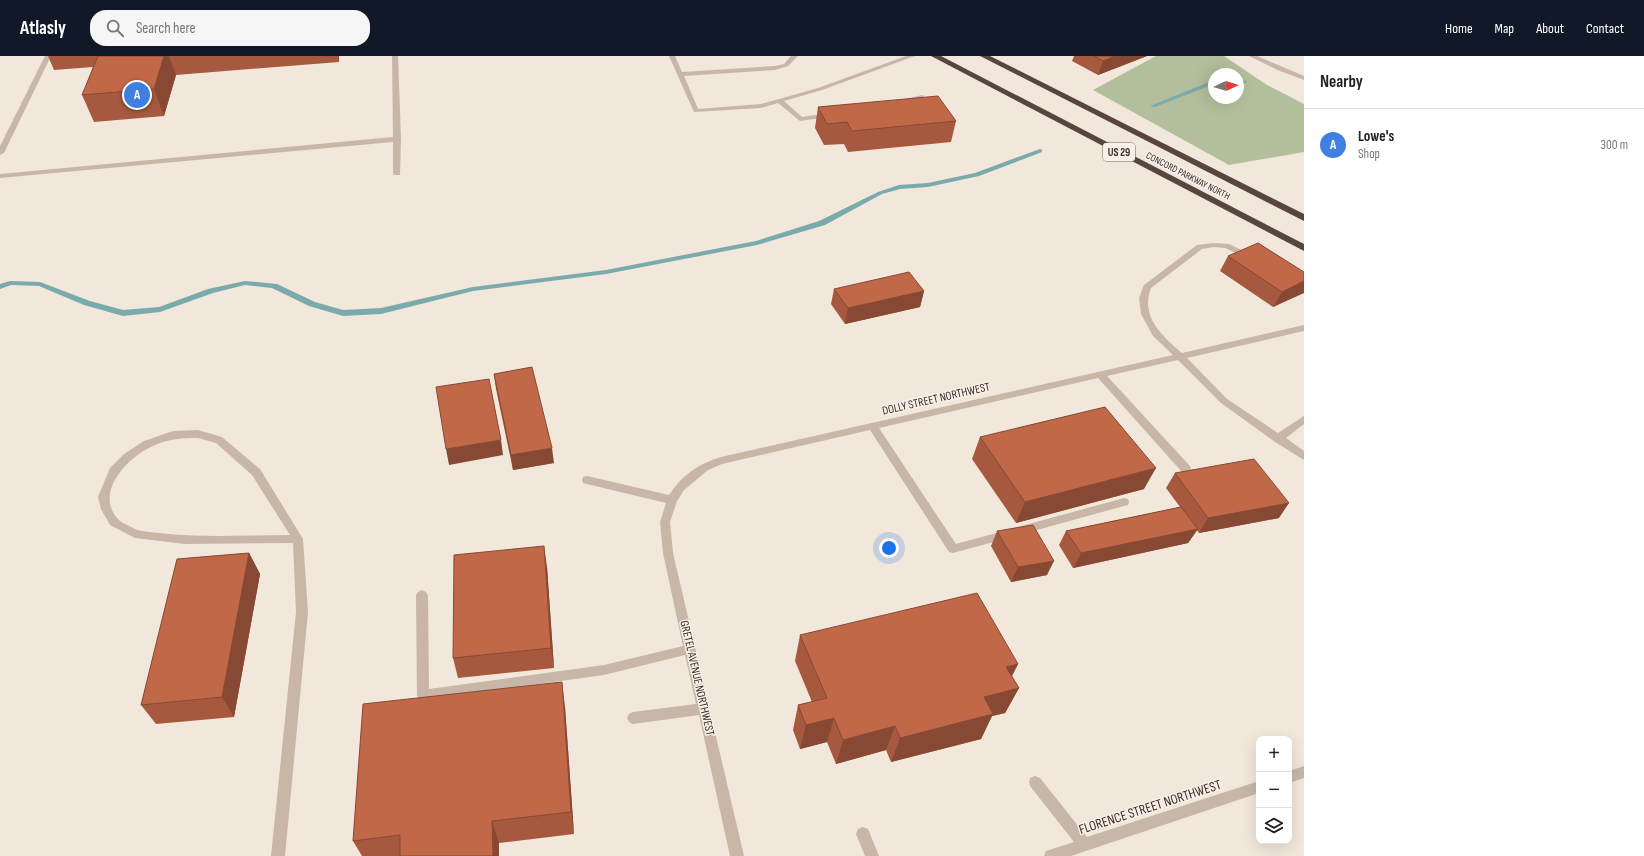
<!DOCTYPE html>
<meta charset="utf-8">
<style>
body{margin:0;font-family:"Sofia Sans Condensed",sans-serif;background:#f6f6f6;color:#222}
.controls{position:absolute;right:12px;bottom:12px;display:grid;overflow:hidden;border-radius:8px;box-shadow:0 4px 16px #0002}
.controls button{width:36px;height:36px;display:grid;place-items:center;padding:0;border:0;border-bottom:1px solid #e0e0e0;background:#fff;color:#222;font:20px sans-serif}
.compass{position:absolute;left:1208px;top:12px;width:36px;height:36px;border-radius:50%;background:#fff;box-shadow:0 4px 16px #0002;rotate:86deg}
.you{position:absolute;left:889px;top:492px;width:14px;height:14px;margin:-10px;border:3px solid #fff;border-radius:50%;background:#1a73e8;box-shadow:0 0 0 6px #1a73e833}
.badge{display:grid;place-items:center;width:26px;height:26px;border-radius:50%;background:#111827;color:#fff;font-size:13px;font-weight:700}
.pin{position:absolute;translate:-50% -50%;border:2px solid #fff;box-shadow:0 1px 4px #0006}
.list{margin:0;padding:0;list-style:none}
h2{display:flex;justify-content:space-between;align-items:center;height:52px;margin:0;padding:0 16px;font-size:17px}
h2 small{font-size:13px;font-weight:400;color:#767676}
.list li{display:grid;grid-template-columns:26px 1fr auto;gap:12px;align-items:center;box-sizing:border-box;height:72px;padding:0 16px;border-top:1px solid #e0e0e0}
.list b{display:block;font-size:15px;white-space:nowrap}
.list p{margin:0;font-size:13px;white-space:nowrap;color:#767676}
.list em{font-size:13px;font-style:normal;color:#767676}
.icon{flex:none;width:22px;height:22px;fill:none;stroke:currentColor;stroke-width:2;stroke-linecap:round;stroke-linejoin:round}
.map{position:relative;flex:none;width:1304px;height:800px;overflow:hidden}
header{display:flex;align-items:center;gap:24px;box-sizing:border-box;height:56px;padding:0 20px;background:#111827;color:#fff}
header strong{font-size:19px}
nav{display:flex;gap:22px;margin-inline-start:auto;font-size:14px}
.search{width:280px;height:36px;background:#f6f6f6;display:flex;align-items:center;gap:10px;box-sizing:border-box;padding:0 14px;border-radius:16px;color:#767676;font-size:15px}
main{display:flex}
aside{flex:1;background:#fff}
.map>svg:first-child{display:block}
.green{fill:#b3bf9c;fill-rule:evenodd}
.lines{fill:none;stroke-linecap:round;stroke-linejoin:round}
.stream{fill:#7baaac;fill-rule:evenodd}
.minor{fill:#c8b7a8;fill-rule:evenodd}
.highway{fill:#56463f;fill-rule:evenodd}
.wall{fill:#a6593f}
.shaded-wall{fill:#874933}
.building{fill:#c16849;stroke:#874933}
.labels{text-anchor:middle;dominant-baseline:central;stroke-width:3;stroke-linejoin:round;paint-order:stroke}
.far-street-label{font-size:10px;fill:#352c28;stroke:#f9f1e7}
.shield{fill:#f9f1e7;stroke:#706761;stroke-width:1}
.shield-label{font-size:11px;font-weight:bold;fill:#352c28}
.street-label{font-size:12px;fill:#352c28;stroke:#f9f1e7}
.near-street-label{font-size:14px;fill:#352c28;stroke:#f9f1e7}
</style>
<header>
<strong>Atlasly</strong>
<div class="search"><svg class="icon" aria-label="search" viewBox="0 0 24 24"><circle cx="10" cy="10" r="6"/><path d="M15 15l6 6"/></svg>Search here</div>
<nav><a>Home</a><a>Map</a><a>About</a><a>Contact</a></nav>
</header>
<main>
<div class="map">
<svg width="1304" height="800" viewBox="0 0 1304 800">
<rect width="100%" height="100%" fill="#f1e7db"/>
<path class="green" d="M1156 0H1224L1267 29 1304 48V96L1229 109 1093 34ZM1214 18H1238V42H1214Z"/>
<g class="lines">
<path class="stream" d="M1238 23 1246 25 1247 26 1244 28 1238 27Z
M1214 24V28L1155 51 1150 50Z
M1040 93 1042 94V96L979 120 928 131 900 133 882 138 825 169 757 189 606 218 473 235 381 258 343 260 309 250 272 232 245 229 213 237 160 256 123 260 84 249 39 230 11 229 0 233V228L10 225 40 226 90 245 123 254 159 251 208 233 245 225 277 228 315 246 343 254 381 252 473 231 606 214 756 185 819 165 878 136 899 129 928 127 975 117Z"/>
<path class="minor" d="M45 0H51L4 97 0 99V90Z
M392 0H398L401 83 400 119H394L393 117V86L0 122V118L393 81Z
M669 0H675L682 16 775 10 784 8 791 0H798L788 10 775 14 684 20 698 53 761 48 818 32 906 0H915L822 34 784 45 802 61 829 57 833 59 829 61 800 65 778 47 761 52 694 56Z
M1249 0H1257L1304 20V24L1280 15Z
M922 39 924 40V42L905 46 902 44Z
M1214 187 1229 188 1256 201 1255 203H1249L1225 192 1214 191 1202 193 1151 232C1140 261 1162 280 1182 297L1304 269V275L1187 302 1227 343 1278 377 1304 360V368L1286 382 1304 395V404L1275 386 1221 347 1178 304 1107 320 1190 410 1191 413 1190 416H1182L1098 322 879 372 956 488 1124 442 1128 443 1129 446 1128 449 1124 450 953 497 949 496 870 374 722 408 708 414 684 434 677 445 670 466 673 497 744 800H730L699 659 633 668 629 666 627 662 629 658 633 656 696 648 685 599 604 619 423 644 419 643 417 639 416 539 418 536 422 534 426 536 428 539 429 633 604 609 683 590 663 497 660 466 666 447 587 428 583 427 582 424 583 421 587 420 669 439C682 419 698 408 721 401L1173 299 1153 280 1141 258 1139 242 1144 229 1197 189Z
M198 374 222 381 260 413 303 483 308 556 285 800H271L296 556 293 487 185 488 135 482 110 469 101 453 98 441 110 412 124 398 144 385 173 375ZM198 382 216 387 252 419 290 479C246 479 202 482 159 477 152 476 142 476 135 473 130 470 121 467 117 462 95 436 127 402 151 391 166 383 181 382 198 382Z
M1304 710V722L1289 727V715Z
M1035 720 1040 722 1087 781 1259 725V737L1071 800H1044L1046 795 1074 786 1030 730 1029 726 1030 722Z
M863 771 868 773 879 800H865L856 778 858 773Z"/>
<path class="highway" d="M931 0H941L1304 188V195Z
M980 0H990L1304 158V165Z"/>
</g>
<path class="wall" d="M48 0H339V6L176 19 164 60 94 66 82 39 93 11 54 14Z
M1074 0H1147L1098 19 1072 5Z
M818 51 956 65 951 86 848 96 844 88 824 89 815 72Z
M1228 200 1304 216V236L1273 251 1220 215Z
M834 233 924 235 920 251 845 268 831 248Z
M494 318 554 407 513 414 496 333Z
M980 381 1144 433 1016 467 972 403Z
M1175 417 1279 462 1199 477 1197 474 1188 487 1073 512 1059 489 1066 475 1180 451 1166 432Z
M997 475 1047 519 1011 526 991 490Z
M249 497 260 518 234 661 156 668 141 649Z
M547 511 554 612 458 622 453 602Z
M800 579 1018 608 1012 620 1019 632 1005 657 992 660 981 683 891 706 886 694 836 708 827 686 800 693 793 674 798 649 812 646 795 605Z
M565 651 574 778 499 787V800H362L353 785Z"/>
<path class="shaded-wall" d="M164 0H169L176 19 164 60 154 33Z
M338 0H339V6Z
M1115 0H1147L1098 19 1103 5Z
M1304 225V237L1273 251 1282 236Z
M924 235 920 251 845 268 848 252Z
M501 384 503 399 449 409 446 393Z
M552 392 554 407 513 414 511 399Z
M1156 412 1144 433 1016 467 1025 446Z
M1289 447 1279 462 1199 477 1208 462Z
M1198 473 1188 487 1073 512 1081 497Z
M544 490 547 511 554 612 551 592Z
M249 497 260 518 234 661 222 641Z
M1054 505 1047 519 1011 526 1018 511Z
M1018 608 1005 633 1006 611Z
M562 626 565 651 574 778 571 756Z
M1019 632 1005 657 992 660 981 683 891 706 900 682 984 641Z
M834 662 827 686 800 693 806 669Z
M895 670 886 694 836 708 843 684Z
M492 765 499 787V800H493Z"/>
<path class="building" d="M98 0H164L154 33 82 39Z
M1094 0H1115L1103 5Z
M938 40 956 65 852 75 847 66 827 68 818 51Z
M1258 187 1304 216V225L1282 236 1228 200Z
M909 216 924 235 848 252 834 233Z
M532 311 552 392 511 399 494 318Z
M489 323 501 384 446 393 436 331Z
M1105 351 1156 412 1025 446 980 381Z
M1254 403 1289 447 1208 462 1175 417Z
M1181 451 1198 473 1081 497 1066 475Z
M1033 469 1054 505 1018 511 997 475Z
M544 490 551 592 453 602 454 499Z
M249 497 222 641 141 649 177 503Z
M977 537 1018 608 1006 611 1019 632 984 641 993 658 900 682 895 670 843 684 834 662 806 669 798 649 827 642 800 579Z
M562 626 571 756 492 765 493 800H400V779L353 785 363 648Z"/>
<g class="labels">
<g class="far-street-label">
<text transform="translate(1188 120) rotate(27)">CONCORD PARKWAY NORTH</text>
</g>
<rect class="shield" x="1103" y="87" width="32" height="18" rx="3"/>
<g class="shield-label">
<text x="1119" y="96">US 29</text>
</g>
<g class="street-label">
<text transform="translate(936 343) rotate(-13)">DOLLY STREET NORTHWEST</text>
<text transform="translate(697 622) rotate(77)">GRETEL AVENUE NORTHWEST</text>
</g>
<g class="near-street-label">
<text transform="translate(1150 751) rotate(-18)">FLORENCE STREET NORTHWEST</text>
</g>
</g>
</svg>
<div class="controls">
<button>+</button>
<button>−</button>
<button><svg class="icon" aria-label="layers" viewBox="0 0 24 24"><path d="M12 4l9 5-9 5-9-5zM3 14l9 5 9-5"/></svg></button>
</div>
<svg class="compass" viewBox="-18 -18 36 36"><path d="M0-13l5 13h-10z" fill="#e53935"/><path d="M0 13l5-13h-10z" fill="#767676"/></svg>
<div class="you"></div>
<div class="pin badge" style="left:137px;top:39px;background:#3f7fe0">A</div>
</div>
<aside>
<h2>Nearby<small></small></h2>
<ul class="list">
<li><span class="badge" style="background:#3f7fe0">A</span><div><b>Lowe's</b><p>Shop</p></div><em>300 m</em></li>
</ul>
</aside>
</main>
